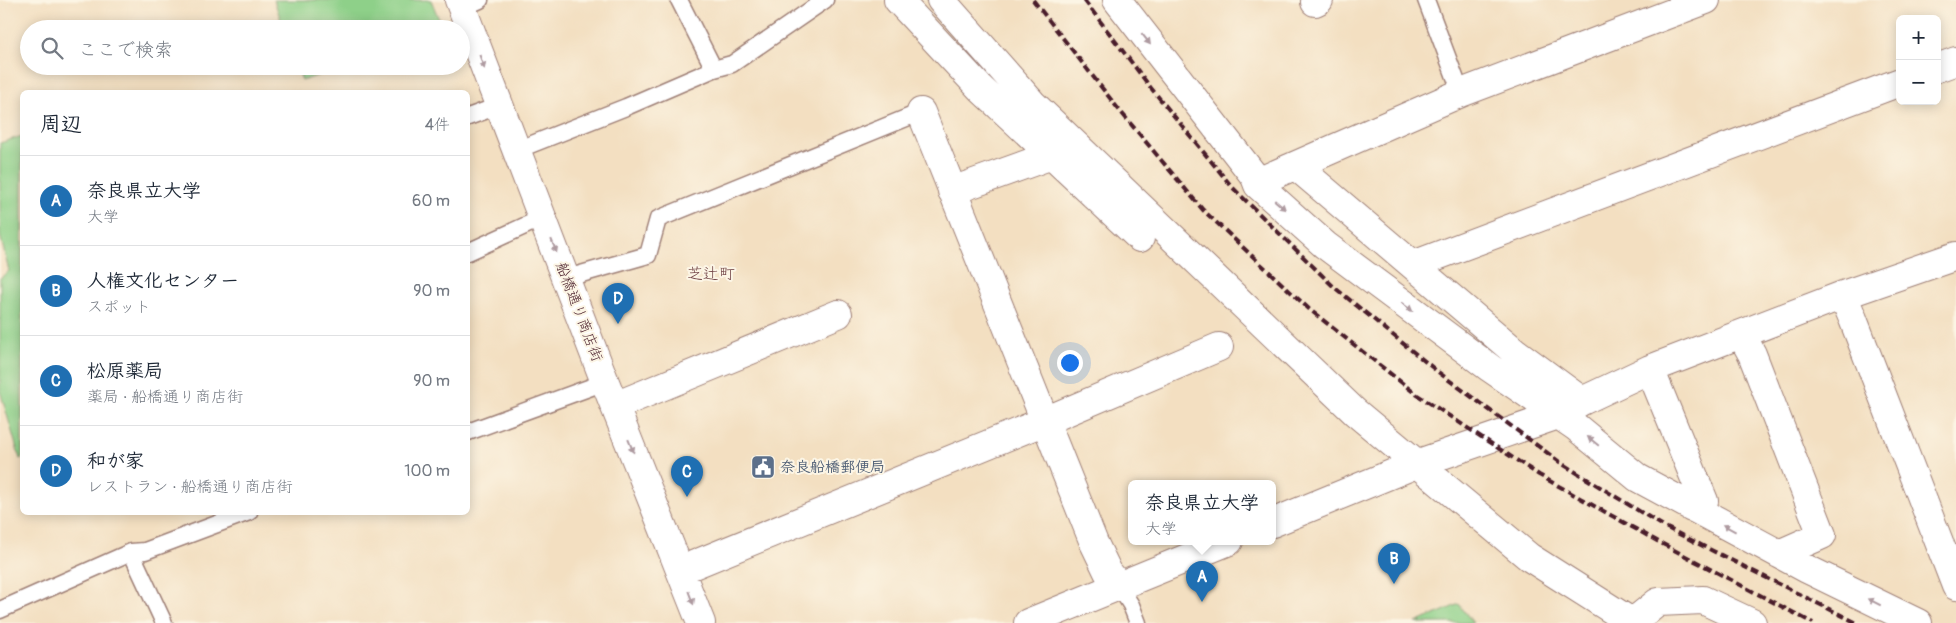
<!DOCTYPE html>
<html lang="ja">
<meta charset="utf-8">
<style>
body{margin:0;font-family:Pangolin,"Klee One",sans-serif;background:#f6f6f7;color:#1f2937}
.controls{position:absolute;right:15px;top:15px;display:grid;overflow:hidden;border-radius:8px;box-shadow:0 2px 12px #0003}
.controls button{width:45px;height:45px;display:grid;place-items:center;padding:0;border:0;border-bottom:1px solid #e0e1e3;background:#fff;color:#1f2937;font:25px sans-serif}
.you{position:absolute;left:1069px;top:362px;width:18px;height:18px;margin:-12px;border:4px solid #fff;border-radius:50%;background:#1a73e8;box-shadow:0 0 0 8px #1a73e833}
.badge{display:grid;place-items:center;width:32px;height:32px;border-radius:50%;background:#1f6fb2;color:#fff;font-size:16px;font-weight:700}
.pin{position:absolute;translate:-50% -41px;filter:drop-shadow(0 1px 2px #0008)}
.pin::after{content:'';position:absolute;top:26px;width:18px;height:15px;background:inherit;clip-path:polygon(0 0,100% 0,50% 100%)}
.popup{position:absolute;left:1128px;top:480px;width:148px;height:65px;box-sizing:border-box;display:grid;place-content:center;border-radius:8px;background:#fff;filter:drop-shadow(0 1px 4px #0005);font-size:16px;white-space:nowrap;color:#747a83}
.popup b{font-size:19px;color:#1f2937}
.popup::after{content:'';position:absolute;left:50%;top:100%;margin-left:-10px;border:10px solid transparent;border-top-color:#fff}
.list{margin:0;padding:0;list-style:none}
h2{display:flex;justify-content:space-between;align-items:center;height:65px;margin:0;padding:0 20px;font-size:21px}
h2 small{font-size:16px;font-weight:400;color:#747a83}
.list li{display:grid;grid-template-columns:32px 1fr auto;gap:15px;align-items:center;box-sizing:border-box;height:90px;padding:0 20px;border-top:1px solid #e0e1e3}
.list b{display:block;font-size:19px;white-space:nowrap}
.list p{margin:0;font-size:16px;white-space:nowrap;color:#747a83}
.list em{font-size:16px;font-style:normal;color:#747a83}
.icon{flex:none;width:28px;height:28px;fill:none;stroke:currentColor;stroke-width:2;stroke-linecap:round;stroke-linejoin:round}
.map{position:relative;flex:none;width:1956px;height:623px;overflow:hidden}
.search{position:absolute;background:#fff;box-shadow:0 2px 12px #0003;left:20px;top:20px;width:450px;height:55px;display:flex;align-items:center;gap:12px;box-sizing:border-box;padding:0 18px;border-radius:28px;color:#747a83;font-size:19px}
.panel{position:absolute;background:#fff;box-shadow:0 2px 12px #0003;left:20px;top:90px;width:450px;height:425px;border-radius:8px}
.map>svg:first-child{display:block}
.green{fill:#8ed089;stroke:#6c785a}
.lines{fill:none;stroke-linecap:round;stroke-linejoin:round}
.service-casing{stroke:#9e7f76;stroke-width:19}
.minor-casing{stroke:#9e7f76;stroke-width:30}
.tertiary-casing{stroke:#9e7f76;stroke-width:30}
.service{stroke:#fff;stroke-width:16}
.minor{stroke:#fff;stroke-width:28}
.tertiary{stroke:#fff;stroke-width:28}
.rail{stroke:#4a1f2b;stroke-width:4;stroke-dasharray:8 4;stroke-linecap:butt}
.oneway{fill:#ae9aa0}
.labels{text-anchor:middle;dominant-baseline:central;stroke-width:4;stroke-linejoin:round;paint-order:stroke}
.street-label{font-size:15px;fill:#4a1f2b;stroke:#fcf5e5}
.service-label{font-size:15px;font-weight:bold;fill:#4e5e75;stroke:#fcf5e5;text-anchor:start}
.neighbourhood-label{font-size:16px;fill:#764a4c;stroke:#fcf5e5}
</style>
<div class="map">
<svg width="1956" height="623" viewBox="0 0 1956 623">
<rect width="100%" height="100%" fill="#fcf5e5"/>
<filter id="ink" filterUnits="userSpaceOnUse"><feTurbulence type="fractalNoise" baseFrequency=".02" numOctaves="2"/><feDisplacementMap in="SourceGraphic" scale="10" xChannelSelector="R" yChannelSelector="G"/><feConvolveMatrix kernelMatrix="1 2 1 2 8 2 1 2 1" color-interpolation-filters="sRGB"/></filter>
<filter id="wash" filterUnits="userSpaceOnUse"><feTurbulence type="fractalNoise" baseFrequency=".0096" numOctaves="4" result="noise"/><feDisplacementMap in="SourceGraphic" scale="20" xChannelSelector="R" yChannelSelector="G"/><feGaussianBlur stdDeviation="1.12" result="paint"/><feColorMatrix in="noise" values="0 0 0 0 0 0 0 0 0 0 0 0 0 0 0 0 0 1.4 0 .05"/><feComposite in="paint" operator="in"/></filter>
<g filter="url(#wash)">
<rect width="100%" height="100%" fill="#f3dfc1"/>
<path class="green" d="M274 0H431L443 29H284Z
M297 66H346L302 81Z
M22 136V458L20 459 0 391V278L9 271 0 235V143Z
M1459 604 1473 623H1416Z"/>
</g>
<g filter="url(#ink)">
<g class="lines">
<defs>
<path id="service" d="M679 0 714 69
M1426 0 1461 93
M462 8 480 0
M468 117 498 106
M517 150 626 107 714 69 732 64 825 0
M468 252 542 218
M567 278 648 255 658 219 921 112
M468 432 605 382
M131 552 164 623
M1119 586 1131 605 1138 623
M0 610 131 552 145 551 249 512"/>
<path id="minor" d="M459 0 605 382 701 623
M898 0 981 89 1140 238
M941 0 1032 103 1355 412 1529 557 1633 623
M1117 0 1255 177 1258 185 1325 245 1490 368 1576 427 1638 478 1807 569 1918 623
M1315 2 1319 0
M1937 68 1956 61
M921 112 1094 543 1108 572 1119 586
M1296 166 1514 351 1582 401
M1258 185 1269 177 1461 93 1706 0
M952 191 1052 155
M1413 265 1900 82
M1843 295 1853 319 1956 586
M1741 334 1752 354 1822 535 1779 554
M1650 369 1704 501 1692 508
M615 406 838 314
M1416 464 1558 415 1582 401 1650 369 1843 295 1956 256
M681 570 1045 421 1219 347
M1632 623 1658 602 1703 600 1752 623"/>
<path id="tertiary" d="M1272 523 1416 464
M1028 623 1229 541"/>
</defs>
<use href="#service" class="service-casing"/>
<use href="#minor" class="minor-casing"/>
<use href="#tertiary" class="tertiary-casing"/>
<use href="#service" class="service"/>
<use href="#minor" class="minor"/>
<use href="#tertiary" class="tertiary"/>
<path class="rail" d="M1033 0 1120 111 1203 210 1309 309 1416 394 1539 475 1657 541 1813 623
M1084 0 1151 88 1233 188 1334 287 1438 372 1561 463 1665 527 1857 623"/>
</g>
<defs><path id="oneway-solid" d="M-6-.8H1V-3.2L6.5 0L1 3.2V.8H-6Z" transform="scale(1.25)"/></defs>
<g class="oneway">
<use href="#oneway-solid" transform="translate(1146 39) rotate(52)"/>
<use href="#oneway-solid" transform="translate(482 62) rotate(70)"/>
<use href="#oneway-solid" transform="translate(1280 205) rotate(41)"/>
<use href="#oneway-solid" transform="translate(554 246) rotate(68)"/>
<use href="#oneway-solid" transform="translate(1407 307) rotate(37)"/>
<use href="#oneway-solid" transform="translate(1593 441) rotate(-141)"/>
<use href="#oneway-solid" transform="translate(631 446) rotate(68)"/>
<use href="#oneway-solid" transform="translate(1729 528) rotate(-152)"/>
<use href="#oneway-solid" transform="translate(691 598) rotate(69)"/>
<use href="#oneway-solid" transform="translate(1874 602) rotate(-154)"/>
</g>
</g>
<defs>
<symbol id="civic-square" viewBox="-11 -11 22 22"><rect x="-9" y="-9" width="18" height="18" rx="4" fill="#5c6f8a" stroke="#fcf5e5"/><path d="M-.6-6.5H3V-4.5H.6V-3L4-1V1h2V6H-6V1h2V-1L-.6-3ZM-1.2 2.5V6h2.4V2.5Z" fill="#fff"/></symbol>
</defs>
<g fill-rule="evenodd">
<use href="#civic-square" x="749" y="453" width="28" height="28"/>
</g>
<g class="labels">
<g class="street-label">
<text transform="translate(579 312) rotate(69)">船橋通り商店街</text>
</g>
<g class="service-label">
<text x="780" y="467">奈良船橋郵便局</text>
</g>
<g class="neighbourhood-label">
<text x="711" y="274">芝辻町</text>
</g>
</g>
</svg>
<div class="controls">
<button>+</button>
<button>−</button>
</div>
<div class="you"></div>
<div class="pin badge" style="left:1202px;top:602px">A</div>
<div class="popup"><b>奈良県立大学</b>大学</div>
<div class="pin badge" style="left:1394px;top:584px">B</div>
<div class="pin badge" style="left:687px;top:497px">C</div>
<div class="pin badge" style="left:618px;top:324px">D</div>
<div class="search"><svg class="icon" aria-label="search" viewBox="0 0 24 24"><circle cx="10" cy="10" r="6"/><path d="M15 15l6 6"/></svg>ここで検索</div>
<section class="panel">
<h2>周辺<small>4件</small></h2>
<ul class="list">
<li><span class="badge">A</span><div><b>奈良県立大学</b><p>大学</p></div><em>60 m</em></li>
<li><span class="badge">B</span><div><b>人権文化センター</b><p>スポット</p></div><em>90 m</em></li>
<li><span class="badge">C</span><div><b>松原薬局</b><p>薬局 · 船橋通り商店街</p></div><em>90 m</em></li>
<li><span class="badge">D</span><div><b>和が家</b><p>レストラン · 船橋通り商店街</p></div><em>100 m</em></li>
</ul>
</section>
</div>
